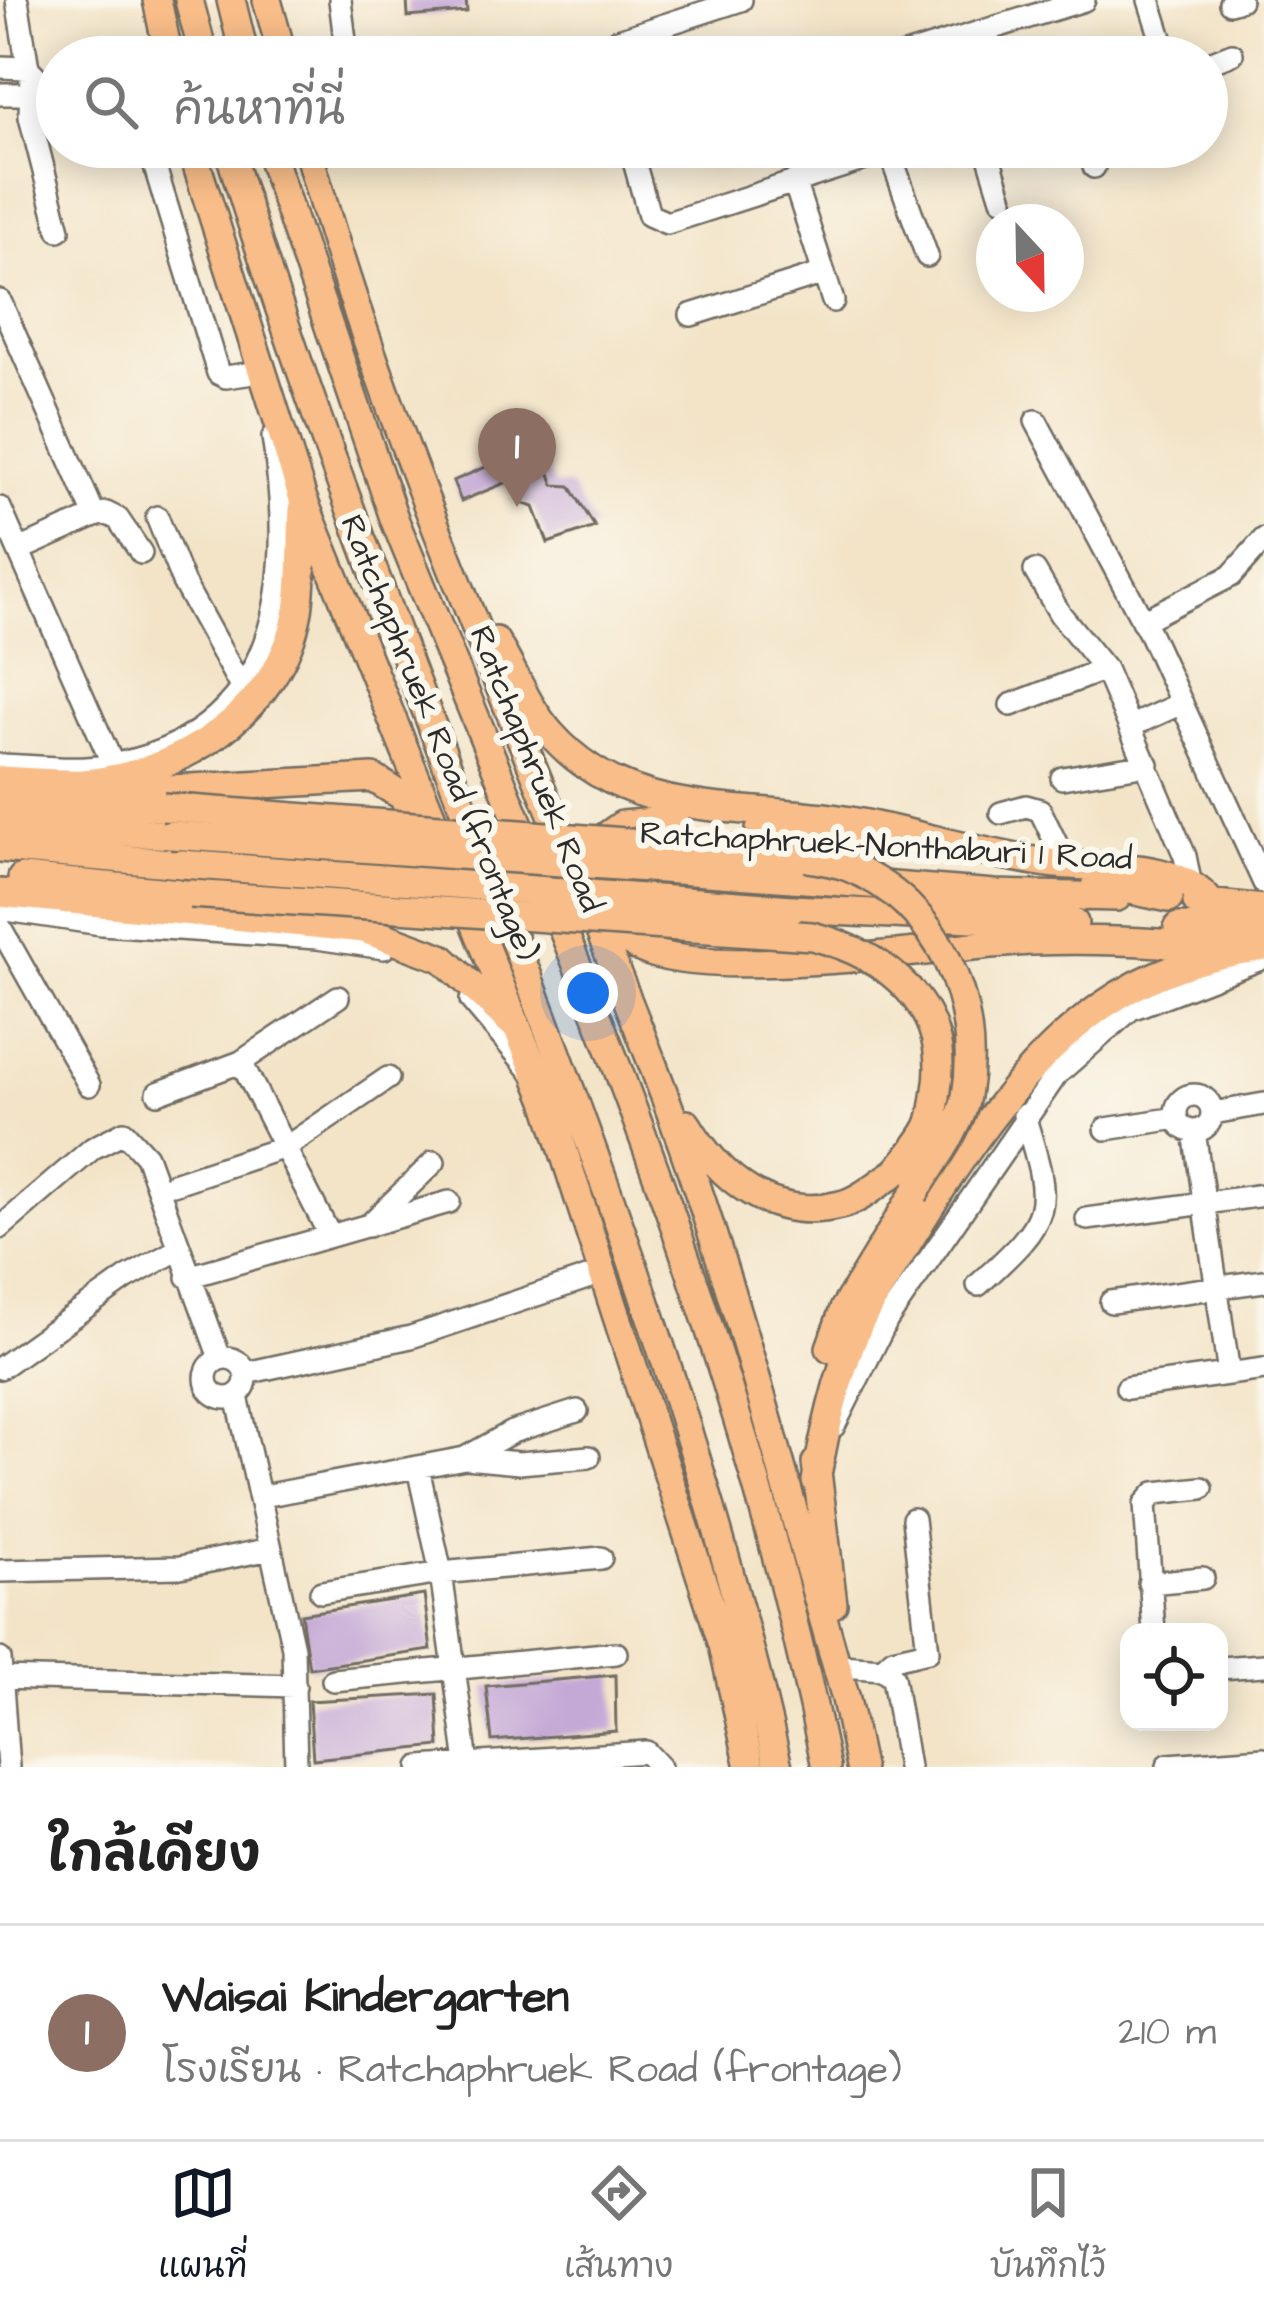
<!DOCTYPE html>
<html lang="th">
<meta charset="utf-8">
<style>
body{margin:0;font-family:"Architects Daughter","Playpen Sans Thai",sans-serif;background:#f6f6f6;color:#222}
.controls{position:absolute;right:36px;bottom:36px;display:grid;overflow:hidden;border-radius:24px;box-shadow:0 6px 30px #0003}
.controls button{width:108px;height:108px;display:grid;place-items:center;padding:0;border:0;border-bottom:3px solid #e0e0e0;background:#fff;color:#222;font:60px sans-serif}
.compass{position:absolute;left:976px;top:204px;width:108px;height:108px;border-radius:50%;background:#fff;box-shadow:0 6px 30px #0003;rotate:158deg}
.you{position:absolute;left:588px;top:993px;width:42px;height:42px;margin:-30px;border:9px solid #fff;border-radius:50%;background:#1a73e8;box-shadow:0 0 0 18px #1a73e833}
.badge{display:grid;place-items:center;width:78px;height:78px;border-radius:50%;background:#111827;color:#fff;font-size:39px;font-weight:700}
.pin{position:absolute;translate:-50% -99px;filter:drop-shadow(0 3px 6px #0008)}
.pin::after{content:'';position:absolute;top:63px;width:42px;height:36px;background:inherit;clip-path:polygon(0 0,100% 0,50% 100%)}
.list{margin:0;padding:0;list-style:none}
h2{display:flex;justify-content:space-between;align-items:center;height:156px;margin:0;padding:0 48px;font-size:51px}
h2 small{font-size:39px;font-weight:400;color:#767676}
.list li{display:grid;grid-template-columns:78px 1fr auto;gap:36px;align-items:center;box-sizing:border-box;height:216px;padding:0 48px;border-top:3px solid #e0e0e0}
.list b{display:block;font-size:45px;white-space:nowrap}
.list p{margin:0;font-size:39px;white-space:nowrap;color:#767676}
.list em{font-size:39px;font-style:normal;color:#767676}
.icon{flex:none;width:66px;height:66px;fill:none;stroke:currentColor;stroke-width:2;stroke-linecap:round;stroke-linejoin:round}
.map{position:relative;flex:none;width:1264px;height:1767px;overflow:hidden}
.search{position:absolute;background:#fff;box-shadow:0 6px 30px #0003;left:36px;right:36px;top:36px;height:132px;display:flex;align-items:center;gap:30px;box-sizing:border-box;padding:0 42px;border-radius:66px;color:#767676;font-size:45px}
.sheet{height:372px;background:#fff}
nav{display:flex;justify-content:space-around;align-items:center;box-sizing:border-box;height:168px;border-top:3px solid #e0e0e0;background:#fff;font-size:33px;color:#767676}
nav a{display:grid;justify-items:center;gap:6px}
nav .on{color:#111827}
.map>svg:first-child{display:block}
.building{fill:#c4a8d6}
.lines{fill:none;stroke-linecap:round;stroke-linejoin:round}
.minor-casing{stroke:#716c62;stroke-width:26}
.major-casing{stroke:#716c62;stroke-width:32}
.minor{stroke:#fff;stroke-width:21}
.major{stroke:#f8bd88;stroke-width:27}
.major-bridge-casing{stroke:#716c62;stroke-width:32;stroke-linecap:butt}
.major-bridge{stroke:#f8bd88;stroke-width:27}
.labels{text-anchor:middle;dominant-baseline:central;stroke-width:12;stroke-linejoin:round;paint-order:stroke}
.street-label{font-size:33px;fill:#2b2b2b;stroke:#fbf7ec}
</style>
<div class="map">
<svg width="1264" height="1767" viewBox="0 0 1264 1767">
<rect width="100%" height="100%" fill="#fbf7ec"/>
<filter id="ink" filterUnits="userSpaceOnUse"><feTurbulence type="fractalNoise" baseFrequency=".00833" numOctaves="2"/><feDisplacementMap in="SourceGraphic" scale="24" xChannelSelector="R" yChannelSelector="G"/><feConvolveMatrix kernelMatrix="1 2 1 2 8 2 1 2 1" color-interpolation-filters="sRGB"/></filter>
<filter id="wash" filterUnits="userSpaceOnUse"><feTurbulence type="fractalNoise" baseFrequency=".004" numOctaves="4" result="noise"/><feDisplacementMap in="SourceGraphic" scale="48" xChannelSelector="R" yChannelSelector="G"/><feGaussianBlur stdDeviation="2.7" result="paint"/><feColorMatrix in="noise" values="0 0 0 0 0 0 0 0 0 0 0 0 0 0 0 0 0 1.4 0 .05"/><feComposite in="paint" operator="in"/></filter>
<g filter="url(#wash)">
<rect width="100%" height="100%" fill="#f3e4c8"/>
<g id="blocks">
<path class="building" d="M407 0H466L467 12 408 17Z
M539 444 554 485 570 486 595 527 548 543 534 507 521 503 522 476 461 501 453 481Z
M424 1595 431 1650 309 1668 301 1614Z
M615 1675 616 1731 492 1741 486 1686Z
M437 1694 440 1746 313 1759 309 1701Z"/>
</g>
</g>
<g filter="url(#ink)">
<use href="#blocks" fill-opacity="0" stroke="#716c62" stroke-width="3"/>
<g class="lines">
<defs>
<path id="minor" d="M17 0 28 68 57 98
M340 0 347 57
M1149 0 1167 57
M1230 3 1240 0
M604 57 615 41 741 0
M899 57 1084 0
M1207 64 1232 54
M0 67 28 68
M31 73 30 117 59 230
M0 94H29
M189 147 162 155 154 164 218 373 226 377 260 372
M630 147 649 215 667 223 903 147
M986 147 1002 199
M1089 147 1094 167
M889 151 927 256
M585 154 606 147
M794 181 833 301
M0 301 95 516 19 550
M691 315 824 273
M1036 421 1150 634 1264 883
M0 508 113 765
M95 516 106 513 118 519 141 553
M157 517 183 582 241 687
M1035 571 1060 614 1105 669 1185 856 1190 881
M1142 621 1231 576 1264 539
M1011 705 1105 669
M1131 726 1182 703
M0 765C36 766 75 772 111 765 283 734 295 578 273 437
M1062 778 1148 764
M1001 813 1026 806 1040 810 1066 864
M0 909 101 924 317 938 384 948
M0 927 89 1085
M471 1000 532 1072
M241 1062 330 1236
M158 1093 241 1062 338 997
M1176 1113a18 18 0 1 1 36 0a18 18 0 1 1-36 0Z
M1213 1113 1264 1104
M1106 1129 1177 1118
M1194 1131 1229 1374
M173 1184 288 1146 388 1078
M1087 1219 1264 1195
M368 1226 434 1162
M0 1228 93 1148 124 1132 146 1156 220 1358
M188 1277 449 1202
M978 1285C1053 1216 1054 1212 1024 1115
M1111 1302 1264 1281
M206 1378a20 20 0 1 1 40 0a20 20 0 1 1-40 0Z
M0 1368 127 1278 177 1250
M246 1373 411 1337 605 1272
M1127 1388 1264 1369
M237 1396 293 1648 296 1767
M834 1426 887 1320 1057 1074 1131 1009 1258 960
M466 1458 519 1463 589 1457
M418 1468 441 1573 467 1763
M263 1496 465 1458 512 1432 577 1411
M0 1571 180 1567 271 1549
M1149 1583 1203 1578
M321 1592 441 1573 601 1558
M1154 1632 1145 1504 1155 1493 1202 1488
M0 1659 8 1767
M842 1666 882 1669 893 1677 908 1767
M1219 1668 1264 1665
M882 1669 893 1659 928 1651 913 1519
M0 1678 295 1686
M333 1680 616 1653
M1168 1765 1264 1758
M420 1767 646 1752 660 1767"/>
<path id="major" d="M157 0 169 57
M189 0 204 57
M231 0 245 57
M267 0 283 57
M191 147 303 499 548 1103 723 1645 750 1767
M228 147C393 693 655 1208 778 1767
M268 147 395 521 530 851
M307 147C395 466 538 765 656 1073 734 1276 786 1490 846 1699L860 1767
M495 641C515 672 527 708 552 735 624 816 727 805 824 817 900 827 973 853 1048 863 1101 870 1176 858 1211 903
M0 780C27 781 56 784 83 783 179 776 280 711 298 611 303 578 301 542 303 509
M113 785 171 789 373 778 404 797 414 831
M0 798 163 807
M674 820 622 825 605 837 625 937C670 991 956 944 1032 941 1101 939 1167 941 1235 951
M0 823 171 835
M760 830 877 844
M0 848 181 864
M22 878 191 894
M792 878 995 894 1117 897
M1097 883 1169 898
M0 893 364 929 442 958 512 1023
M1197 902 1264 909
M552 903C666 1181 766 1472 826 1767
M792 909 1074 923
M1178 927 1264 930
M687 1124C720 1179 772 1222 840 1205 859 1201 879 1183 896 1172
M830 1348 844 1309 914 1194
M816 1463 833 1604
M816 1481C825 1430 836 1380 856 1331 866 1306 884 1283 897 1260 952 1170 1015 1067 1102 1006 1151 972 1207 954 1264 947"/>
</defs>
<use href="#minor" class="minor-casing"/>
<use href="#major" class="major-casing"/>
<use href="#minor" class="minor"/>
<use href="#major" class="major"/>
<defs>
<path id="major-bridge" d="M163 807 784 854C805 858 829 860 848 867 939 902 982 1004 966 1096 961 1128 930 1166 914 1194
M171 835 792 878
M181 864 792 909
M191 894 812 936C887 955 951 1006 937 1090 935 1102 934 1117 929 1127 921 1143 907 1158 896 1172"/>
</defs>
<use href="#major-bridge" class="major-bridge-casing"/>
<use href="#major-bridge" class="major-bridge"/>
</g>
</g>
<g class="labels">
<g class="street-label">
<text transform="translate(439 738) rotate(68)">Ratchaphruek Road (frontage)</text>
<text transform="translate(536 769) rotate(68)">Ratchaphruek Road</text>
<text transform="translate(886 846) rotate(3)">Ratchaphruek-Nonthaburi 1 Road</text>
</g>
</g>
</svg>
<div class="controls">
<button><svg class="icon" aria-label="locate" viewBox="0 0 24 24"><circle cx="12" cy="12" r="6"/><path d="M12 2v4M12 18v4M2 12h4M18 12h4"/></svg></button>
</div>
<svg class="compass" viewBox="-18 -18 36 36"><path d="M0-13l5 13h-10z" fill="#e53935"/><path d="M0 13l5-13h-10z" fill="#767676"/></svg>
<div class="you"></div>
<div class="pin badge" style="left:517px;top:507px;background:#8d6e63">1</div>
<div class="search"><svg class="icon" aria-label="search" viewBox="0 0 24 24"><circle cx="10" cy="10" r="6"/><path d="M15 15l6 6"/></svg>ค้นหาที่นี่</div>
</div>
<section class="sheet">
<h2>ใกล้เคียง<small></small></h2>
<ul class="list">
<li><span class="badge" style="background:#8d6e63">1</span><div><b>Waisai Kindergarten</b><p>โรงเรียน · Ratchaphruek Road (frontage)</p></div><em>210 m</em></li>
</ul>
</section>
<nav>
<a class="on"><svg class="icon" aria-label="map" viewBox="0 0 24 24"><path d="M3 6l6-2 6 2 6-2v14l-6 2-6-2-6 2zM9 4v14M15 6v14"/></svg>แผนที่</a>
<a><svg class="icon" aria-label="directions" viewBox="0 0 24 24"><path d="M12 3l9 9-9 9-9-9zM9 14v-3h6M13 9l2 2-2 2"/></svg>เส้นทาง</a>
<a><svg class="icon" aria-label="saved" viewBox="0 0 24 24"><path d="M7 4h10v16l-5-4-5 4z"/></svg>บันทึกไว้</a>
</nav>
